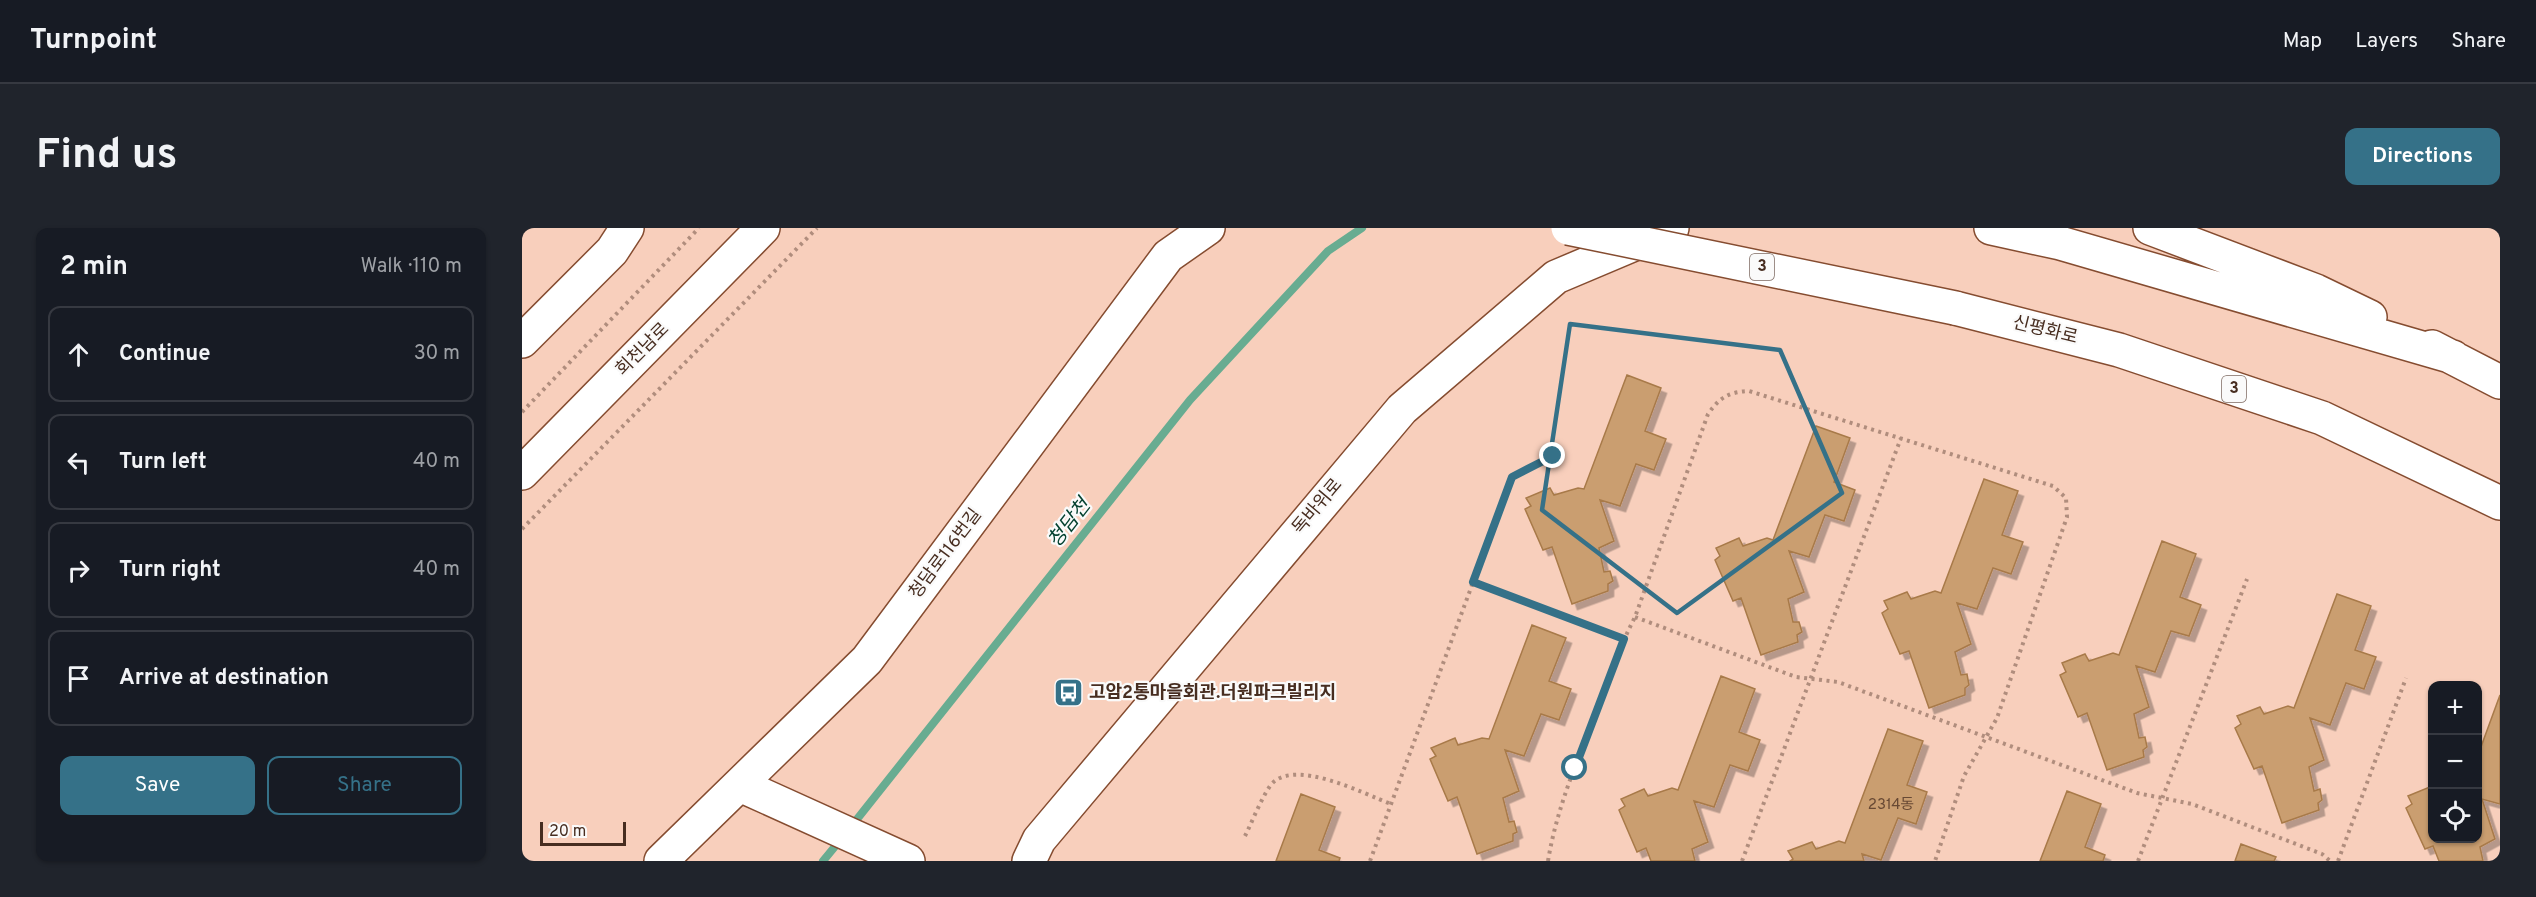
<!DOCTYPE html>
<meta charset="utf-8">
<style>
body{margin:0;font-family:Overpass,"Noto Sans KR",sans-serif;background:#20242c;color:#f1f3f6}
.controls{position:absolute;right:18px;bottom:18px;display:grid;overflow:hidden;border-radius:12px;box-shadow:0 2px 4px #0004}
.controls button{width:54px;height:54px;display:grid;place-items:center;padding:0;border:0;border-bottom:2px solid #363941;background:#171b24;color:#f1f3f6;font:30px sans-serif}
.scale{position:absolute;left:18px;bottom:15px;width:86px;box-sizing:border-box;padding-left:6px;border:3px solid #472d20;border-top:0;font-size:16px;line-height:21px;white-space:nowrap;color:#472d20;-webkit-text-stroke:4px #fafafa;paint-order:stroke}
.stop{position:absolute;width:18px;height:18px;margin:-14px;border:4px solid #357188;border-radius:50%;background:#fff}
.stop.end{background:#357188;border-color:#fff;box-shadow:0 2px 6px #0008}
.list{margin:0;padding:0;list-style:none}
h2{display:flex;justify-content:space-between;align-items:center;height:78px;margin:0;padding:0 24px;font-size:26px}
h2 small{font-size:20px;font-weight:400;color:#9ea1a6}
.list li{display:grid;grid-template-columns:39px 1fr auto;gap:18px;align-items:center;box-sizing:border-box;height:96px;margin:0 12px 12px;padding:0 12px;border:2px solid #363941;border-radius:12px}
.list b{display:block;font-size:22px;white-space:nowrap}
.list em{font-size:20px;font-style:normal;color:#9ea1a6}
.actions{display:flex;gap:12px;padding:18px 24px}
.actions a{flex:1;padding:14px 0;border:2px solid #357188;border-radius:12px;text-align:center;font-size:21px;color:#357188}
.actions .main{background:#357188;color:#fff}
.icon{flex:none;width:33px;height:33px;fill:none;stroke:currentColor;stroke-width:2;stroke-linecap:round;stroke-linejoin:round}
.map{position:relative;flex:none;width:1978px;height:633px;overflow:hidden;border-radius:12px}
header{display:flex;align-items:center;gap:36px;box-sizing:border-box;height:84px;padding:0 30px;background:#171b24;border-bottom:2px solid #363941}
header strong{font-size:28px}
nav{display:flex;gap:33px;margin-inline-start:auto;font-size:21px}
.intro{display:flex;align-items:center;justify-content:space-between;box-sizing:border-box;height:144px;padding:0 36px}
h1{margin:0;font-size:42px}
.button{padding:15px 27px;border-radius:12px;background:#357188;color:#fff;font-size:21px;font-weight:700}
main{display:flex;gap:36px;padding:0 36px}
aside{flex:1;background:#171b24;border-radius:12px;box-shadow:0 2px 4px #0004}
.map>svg:first-child{display:block}
.lines{fill:none;stroke-linecap:round;stroke-linejoin:round}
.stream{stroke:#68ac91;stroke-width:8}
.building{fill:#ca9e70;stroke:#a87a49;stroke-width:1.5;filter:url(#shadow)}
.minor-casing{stroke:#854c30;stroke-width:36}
.secondary-casing{stroke:#854c30;stroke-width:36}
.trunk-casing{stroke:#854c30;stroke-width:36}
.path{stroke:#b08d7d;stroke-width:4;stroke-dasharray:3 4.5;stroke-linecap:butt}
.minor{stroke:#fff;stroke-width:33}
.secondary{stroke:#fff;stroke-width:33}
.trunk{stroke:#fff;stroke-width:33}
.trunk-bridge-casing{stroke:#854c30;stroke-width:36;stroke-linecap:butt}
.trunk-bridge{stroke:#fff;stroke-width:33}
.route{stroke:#357188;stroke-width:8}
.marked{fill:none;stroke:#357188;stroke-width:4.5;stroke-linejoin:round}
.labels{text-anchor:middle;dominant-baseline:central;stroke-width:4.5;stroke-linejoin:round;paint-order:stroke}
.number-label{font-size:15px;fill:#684934}
.shield{fill:#fafafa;stroke:#7d6a61;stroke-width:1.5}
.shield-label{font-size:16px;font-weight:bold;fill:#472d20}
.street-label{font-size:18px;fill:#472d20;stroke:#fafafa}
.poi-label{font-size:18px;font-weight:bold;fill:#472d20;stroke:#fafafa;text-anchor:start}
.water-label{font-size:20px;font-style:italic;fill:#054230;stroke:#fafafa}
</style>
<header>
<strong>Turnpoint</strong>
<nav><a>Map</a><a>Layers</a><a>Share</a></nav>
</header>
<div class="intro"><h1>Find us</h1><a class="button">Directions</a></div>
<main>
<aside>
<h2>2 min<small>Walk · 110 m</small></h2>
<ul class="list">
<li><svg class="icon" aria-label="ahead" viewBox="0 0 24 24"><path d="M12 20V5M6 11l6-6 6 6"/></svg><div><b>Continue</b></div><em>30 m</em></li>
<li><svg class="icon" aria-label="left" viewBox="0 0 24 24"><path d="M17 20v-9H6M10 6l-5 5 5 5"/></svg><div><b>Turn left</b></div><em>40 m</em></li>
<li><svg class="icon" aria-label="right" viewBox="0 0 24 24"><path d="M7 20v-9h11M14 6l5 5-5 5"/></svg><div><b>Turn right</b></div><em>40 m</em></li>
<li><svg class="icon" aria-label="arrive" viewBox="0 0 24 24"><path d="M6 21V4h12l-3 4 3 4H6"/></svg><div><b>Arrive at destination</b></div></li>
</ul>
<div class="actions"><a class="main">Save</a><a>Share</a></div>
</aside>
<div class="map">
<svg width="1978" height="633" viewBox="0 0 1978 633">
<defs>
<filter id="shadow"><feDropShadow dx="5.5" dy="5.5" stdDeviation="0" flood-color="#0004"/></filter>
</defs>
<rect width="100%" height="100%" fill="#f8cfbc"/>
<g class="lines">
<path class="stream" d="M328 600 668 172 806 23 840 0
M301 633 320 610"/>
</g>
<path class="building" d="M1105 147 1139 160 1123 203 1144 211 1132 242 1114 236 1098 278 1078 272 1092 313 1077 320 1082 344 1088 343 1091 353 1086 356V363L1050 376 1030 319 1021 322 1003 281 1009 278 1004 270 1028 260 1032 267 1056 260 1062 261Z
M1294 198 1328 210 1312 254 1333 262 1322 293 1303 287 1287 329 1267 323 1282 364 1266 371 1271 394H1277L1280 404 1275 407 1276 414 1239 427 1219 370 1211 373 1193 332 1198 328 1194 320 1217 310 1221 318 1245 310 1251 312Z
M1462 251 1496 263 1480 307 1501 314 1489 346 1471 340 1455 381 1435 375 1449 416 1433 424 1439 447 1445 446 1447 457 1443 460V467L1407 480 1387 423 1378 426 1360 385 1366 381 1362 373 1385 364 1389 371 1413 363 1419 365Z
M1640 313 1674 326 1658 369 1679 377 1667 408 1649 403 1633 444 1614 438 1627 479 1612 486 1617 510 1623 509 1625 519 1621 522 1622 529 1585 542 1565 485 1556 489 1538 447 1544 444 1540 435 1563 426 1567 433 1591 425 1597 427Z
M1815 366 1849 378 1833 422 1854 429 1842 461 1824 455 1808 497 1788 490 1802 532 1787 539 1792 563 1798 561 1800 572 1796 575 1797 582 1760 595 1740 538 1732 541 1713 500 1719 496 1715 488 1738 479 1742 486 1766 478 1772 480Z
M1010 397 1044 410 1027 453 1049 461 1037 492 1019 486 1002 528 983 522 997 563 981 570 987 594 992 593 995 604 991 606V613L955 626 935 569 926 573 908 531 914 528 909 520 933 510 936 517 960 510 967 511Z
M1199 448 1233 461 1217 504 1238 512 1226 543 1208 537 1192 579 1172 573 1186 614 1170 621 1173 633H1129L1124 620 1115 624 1097 582 1103 578 1099 571 1122 561 1126 568 1150 560 1156 562Z
M1978 467V576L1960 571 1973 611 1958 619 1961 633H1917L1911 618 1903 621 1884 580 1890 576 1886 568 1910 558V610H1956V527Z
M1366 501 1401 513 1385 557 1405 564 1394 596 1376 590 1359 632 1340 626 1342 633H1268L1271 631 1266 623 1290 614 1294 621 1317 613 1323 615Z
M1545 563 1579 576 1563 619 1583 627 1581 633H1518Z
M779 566 813 579 797 622 818 630 817 633H754Z
M1719 616 1754 629 1752 633H1713Z"/>
<g class="lines">
<defs>
<path id="minor" d="M0 113 90 23 105 0
M218 557 386 633
M139 633 345 432 646 28 686 0"/>
<path id="secondary" d="M0 245 241 0
M507 633 517 612 880 181 1034 49 1150 0"/>
<path id="trunk" d="M1469 0 1538 15 1931 129
M1628 0 1794 63 1848 89
M1433 80 1597 122 1800 190 1978 275
M1910 119 1978 154"/>
</defs>
<use href="#minor" class="minor-casing"/>
<use href="#secondary" class="secondary-casing"/>
<use href="#trunk" class="trunk-casing"/>
<path class="path" d="M0 184 177 0
M0 301 295 0
M951 354 1102 411
M1113 389 1274 449 1316 454 1615 565 1670 576 1800 626 1808 633
M723 608C731 592 738 573 748 558 770 528 842 566 869 576
M848 633 990 249 1031 228
M1026 633C1034 584 1053 538 1071 492 1084 457 1096 422 1113 389L1186 186C1198 169 1207 164 1227 163L1531 258 1544 270 1545 289 1475 490 1442 548 1413 633
M1220 633 1379 210
M1616 633 1725 351
M1816 633 1884 450"/>
<use href="#minor" class="minor"/>
<use href="#secondary" class="secondary"/>
<use href="#trunk" class="trunk"/>
<defs>
<path id="trunk-bridge" d="M1046 0 1433 80"/>
</defs>
<use href="#trunk-bridge" class="trunk-bridge-casing"/>
<use href="#trunk-bridge" class="trunk-bridge"/>
</g>
<g class="lines">
<path class="route" d="M1031 228 990 249 951 354 1102 411 1053 540"/>
</g>
<path class="marked" d="M1048 96 1258 122 1320 265 1155 385 1020 282Z"/>
<defs>
<symbol id="bus-square" viewBox="-11 -11 22 22"><rect x="-9" y="-9" width="18" height="18" rx="4" fill="#357188" stroke="#fafafa"/><path d="M-5-6H5V4H4V6H2V4H-2V6H-4V4H-5ZM-3.5-4V0h7V-4ZM-3.5 1.2v1.5H-2V1.2ZM2 1.2v1.5H3.5V1.2Z" fill="#fff"/></symbol>
</defs>
<g fill-rule="evenodd">
<use href="#bus-square" x="530" y="448" width="33" height="33"/>
</g>
<g class="labels">
<g class="number-label">
<text x="1369" y="577">2314동</text>
</g>
<g class="shield">
<rect x="1228" y="26" width="24" height="26" rx="4.5"/>
<rect x="1700" y="148" width="24" height="26" rx="4.5"/>
</g>
<g class="shield-label">
<text x="1240" y="39">3</text>
<text x="1712" y="161">3</text>
</g>
<g class="street-label">
<text transform="translate(1523 103) rotate(14)">신평화로</text>
<text transform="translate(121 122) rotate(-45)">회천남로</text>
<text transform="translate(796 279) rotate(-50)">독바위로</text>
<text transform="translate(424 326) rotate(-53)">청담로116번길</text>
</g>
<g class="poi-label">
<text x="567" y="465">고암2통마을회관.더원파크빌리지</text>
</g>
<g class="water-label">
<text transform="translate(548 296) rotate(-52)">청담천</text>
</g>
</g>
</svg>
<div class="controls">
<button>+</button>
<button>−</button>
<button><svg class="icon" aria-label="locate" viewBox="0 0 24 24"><circle cx="12" cy="12" r="6"/><path d="M12 2v4M12 18v4M2 12h4M18 12h4"/></svg></button>
</div>
<div class="scale">20 m</div>
<div class="stop" style="left:1053px;top:540px"></div>
<div class="stop end" style="left:1031px;top:228px"></div>
</div>
</main>
